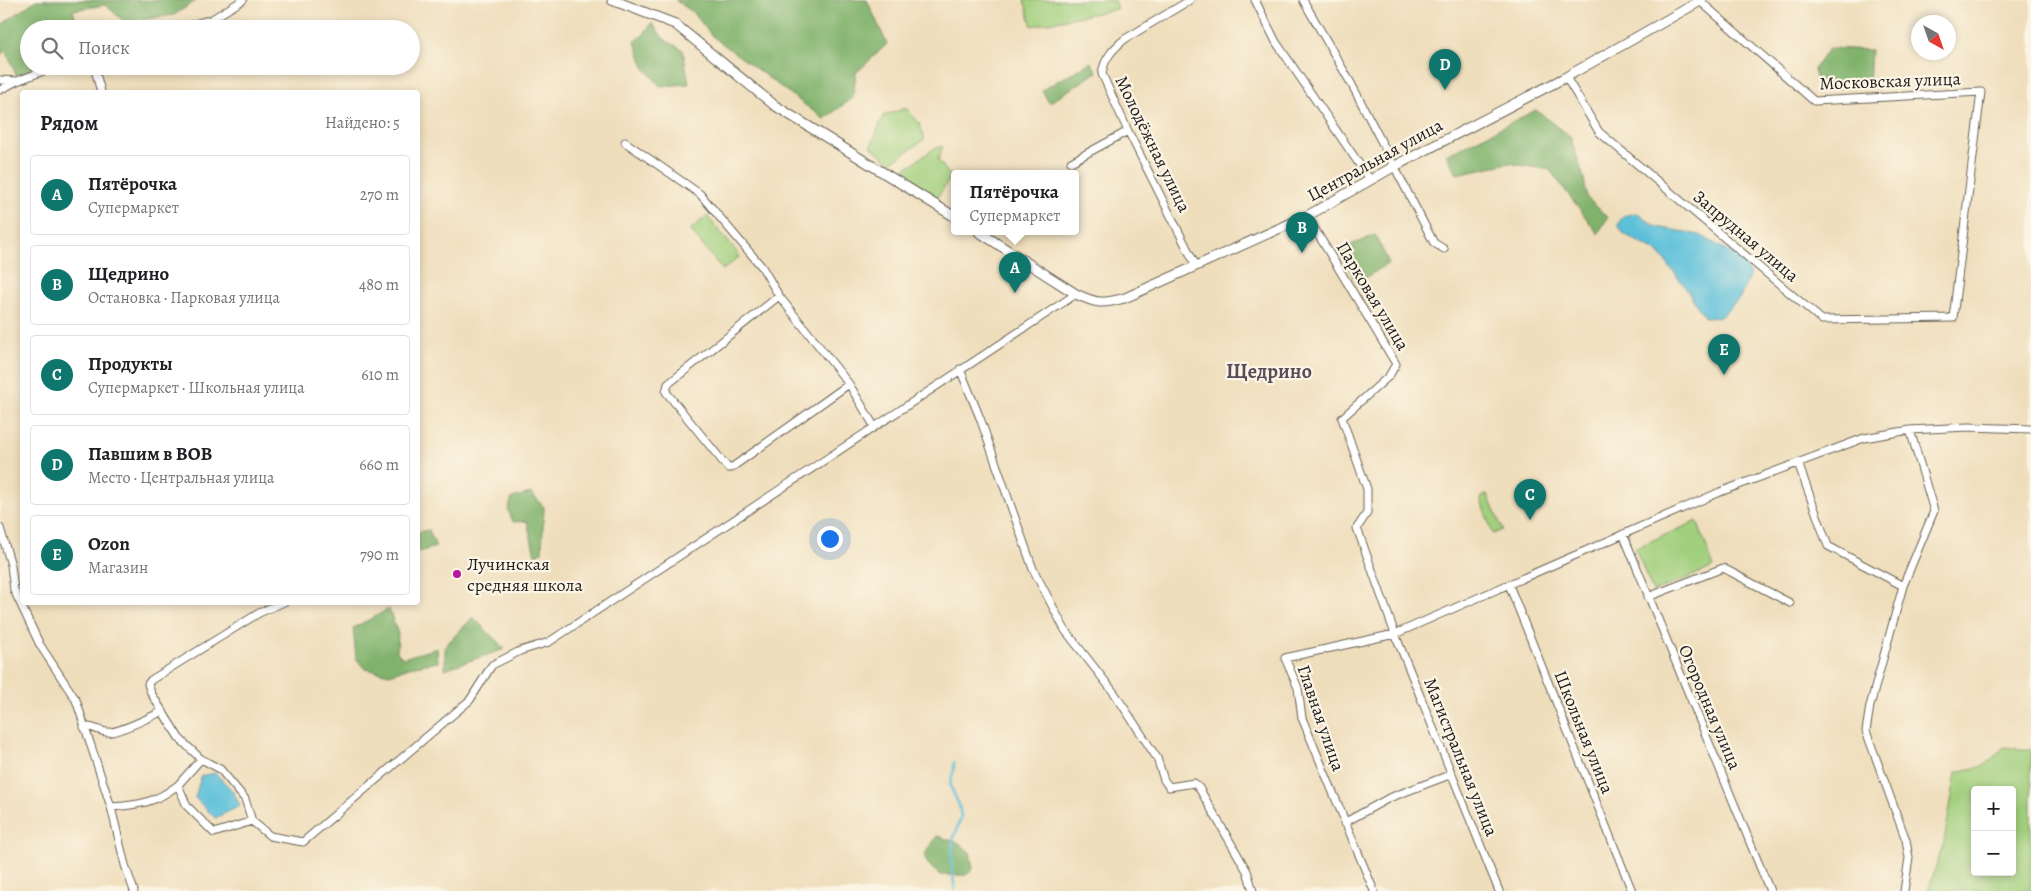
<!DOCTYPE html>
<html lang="ru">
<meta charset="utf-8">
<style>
body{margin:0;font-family:Alegreya,serif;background:#f2f2f2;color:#202124}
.controls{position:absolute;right:15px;bottom:15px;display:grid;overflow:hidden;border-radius:5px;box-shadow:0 2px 8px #0003}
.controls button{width:45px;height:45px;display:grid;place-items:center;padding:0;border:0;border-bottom:1px solid #e0e0e0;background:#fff;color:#202124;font:25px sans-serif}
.compass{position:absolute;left:1911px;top:15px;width:45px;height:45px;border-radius:50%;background:#fff;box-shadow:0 2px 8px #0003;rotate:140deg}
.you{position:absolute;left:829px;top:538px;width:18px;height:18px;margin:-12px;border:4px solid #fff;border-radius:50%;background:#1a73e8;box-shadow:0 0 0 8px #1a73e833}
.badge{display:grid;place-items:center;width:32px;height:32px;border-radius:50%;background:#0f766e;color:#fff;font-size:16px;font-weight:700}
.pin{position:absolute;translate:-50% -41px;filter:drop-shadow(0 1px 2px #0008)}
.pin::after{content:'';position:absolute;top:26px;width:18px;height:15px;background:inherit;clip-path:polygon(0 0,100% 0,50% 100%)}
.popup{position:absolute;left:951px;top:170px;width:128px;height:65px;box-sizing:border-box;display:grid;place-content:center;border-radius:5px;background:#fff;filter:drop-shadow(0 1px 4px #0005);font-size:16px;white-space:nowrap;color:#757577}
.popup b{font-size:19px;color:#202124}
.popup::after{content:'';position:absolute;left:50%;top:100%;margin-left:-10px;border:10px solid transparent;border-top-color:#fff}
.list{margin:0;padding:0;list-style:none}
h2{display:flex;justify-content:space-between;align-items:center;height:65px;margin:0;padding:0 20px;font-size:21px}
h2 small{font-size:16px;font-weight:400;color:#757577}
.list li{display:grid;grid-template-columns:32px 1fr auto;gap:15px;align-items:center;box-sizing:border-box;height:80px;margin:0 10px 10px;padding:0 10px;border:1px solid #e0e0e0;border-radius:5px}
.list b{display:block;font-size:19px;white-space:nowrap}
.list p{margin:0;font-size:16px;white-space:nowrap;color:#757577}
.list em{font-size:16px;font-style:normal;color:#757577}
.icon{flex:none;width:28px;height:28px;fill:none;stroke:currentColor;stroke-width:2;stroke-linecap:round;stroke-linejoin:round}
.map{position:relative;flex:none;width:2031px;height:891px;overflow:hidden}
.search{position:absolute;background:#fff;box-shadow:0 2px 8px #0003;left:20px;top:20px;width:400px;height:55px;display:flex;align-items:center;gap:12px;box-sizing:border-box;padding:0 18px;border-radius:28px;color:#757577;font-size:19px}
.panel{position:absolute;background:#fff;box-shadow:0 2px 8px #0003;left:20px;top:90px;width:400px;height:515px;border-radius:5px}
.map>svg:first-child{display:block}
.green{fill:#a1cf7d;stroke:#5e764c;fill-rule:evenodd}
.forest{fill:#80b26c;stroke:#4e6744}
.water{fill:#5cc0da;stroke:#3c6e7b}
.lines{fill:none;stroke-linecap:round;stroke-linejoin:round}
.stream{stroke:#5cc0da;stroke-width:2.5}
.minor-casing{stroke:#666054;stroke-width:9}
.tertiary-casing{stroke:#666054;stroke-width:11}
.minor{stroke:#fff;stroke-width:7}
.tertiary{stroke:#fff;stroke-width:9}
.poi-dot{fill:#b5179e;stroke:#fcf5e5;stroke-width:2}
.labels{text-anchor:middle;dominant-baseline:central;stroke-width:4.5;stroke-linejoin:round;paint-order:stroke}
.street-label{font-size:18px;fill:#1c1c1c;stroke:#fcf5e5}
.poi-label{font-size:18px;fill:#1c1c1c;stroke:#fcf5e5;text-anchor:start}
.quarter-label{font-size:20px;font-weight:bold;fill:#574c59;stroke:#fcf5e5}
</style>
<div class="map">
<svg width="2031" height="891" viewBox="0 0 2031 891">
<rect width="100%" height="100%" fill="#fcf5e5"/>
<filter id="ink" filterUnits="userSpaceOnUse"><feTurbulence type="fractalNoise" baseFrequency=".02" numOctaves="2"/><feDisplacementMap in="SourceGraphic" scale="10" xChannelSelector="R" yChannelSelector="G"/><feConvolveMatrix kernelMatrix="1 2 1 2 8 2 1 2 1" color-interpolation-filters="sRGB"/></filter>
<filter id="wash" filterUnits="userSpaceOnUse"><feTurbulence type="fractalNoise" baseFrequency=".0096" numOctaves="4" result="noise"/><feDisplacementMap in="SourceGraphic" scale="20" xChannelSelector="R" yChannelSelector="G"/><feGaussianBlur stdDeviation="1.12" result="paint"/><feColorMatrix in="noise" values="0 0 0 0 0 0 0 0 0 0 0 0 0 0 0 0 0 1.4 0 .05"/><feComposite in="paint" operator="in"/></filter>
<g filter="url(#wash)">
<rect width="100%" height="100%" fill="#efdebc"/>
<path class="green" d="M1024 0H1114L1117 9 1032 26Z
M906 108 919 123 925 139 890 163 871 146 883 116Z
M943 146 938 160 951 177 937 198 903 170 935 148Z
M707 216 740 256 723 270 690 230Z
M1487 494 1503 530 1493 534 1481 501 1482 497Z
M1697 521 1714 567 1653 592 1635 548Z
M2004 747 2031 750V891H1928L1944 842 1956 772 1984 766ZM1975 790H2012V872H1975Z"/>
<path class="forest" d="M36 0H197L174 15 125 22 105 5 73 10 78 29H29V43L25 44 29 54V66H33L34 69 16 75 6 50 0 56V26Z
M675 0H867L887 44 856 73 853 98 824 119 712 36 693 12Z
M652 23 664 39 683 50 689 84 660 86 644 67 635 42 643 35Z
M1829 48 1871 50 1869 86 1818 89 1814 69Z
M1091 62 1097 72 1049 103 1042 90Z
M1536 110 1570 136 1584 178 1587 198 1608 217 1598 234 1550 170 1509 163 1457 174 1446 155Z
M1375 235 1389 263 1357 283 1339 250Z
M531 493 544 507 542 552 535 555 527 521 513 522 508 510 512 498Z
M429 530 436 547 418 552V532Z
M389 609 398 634 397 652 403 658 437 648 438 662 409 667 390 674 365 669 356 658 353 628Z
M473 617 505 649 445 669V646Z
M937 836 959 843 970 852 973 869 966 875H940C920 859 922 856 937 836Z"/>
<path class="water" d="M1636 213 1657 227 1700 235 1742 259 1750 274 1740 298 1720 317 1705 318 1683 284 1659 253 1624 234 1618 225 1623 216Z
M215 773 233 791 240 806 215 818 195 798 201 776Z"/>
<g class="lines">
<path class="stream" d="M954 762V769L950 785 959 805 961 817 954 837 951 858 955 891"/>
</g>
</g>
<g filter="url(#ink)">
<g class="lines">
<defs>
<path id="minor" d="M1190 0 1125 39C1114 48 1104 58 1102 74L1128 131 1196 266
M1255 0 1276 42 1370 180
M1303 0 1352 85 1434 243 1444 249
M176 29 212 19 243 0
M94 66 101 92
M1566 77 1599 132 1822 320 1953 318 1981 92 1814 101 1700 1
M0 80 17 81
M0 90 17 81 57 66
M625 142 700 194 762 267 779 296 849 384 874 426
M1071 162 1128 131
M1307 216 1396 364 1389 376 1342 418 1367 489V513L1357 528 1395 634 1499 891
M779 296 668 384 666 392 728 468H731L849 384
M960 369 980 418 1033 569 1065 630 1115 694 1157 758 1164 780 1169 787 1194 783 1199 788 1247 871 1253 891
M1798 463 1828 546 1903 586
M0 528 11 565 14 590 40 645 76 700 111 807 125 865 134 891
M1623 534 1770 891
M1509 585 1632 891
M1648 597 1723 568 1790 603
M284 602 259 613 151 680 148 684 151 693 179 738 201 759 220 769 245 799 252 821 270 836 303 842 470 700 492 665 520 651 549 642 1076 294
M84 727C94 725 101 734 111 732 127 729 148 718 163 711
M201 759 178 785 187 806 214 833 252 821
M111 807C139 805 155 803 178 785
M1344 823 1389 798 1452 774
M1374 891 1302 718 1298 688 1285 658 1395 634 1720 492 1864 438 1910 430 1968 427 2031 429
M1904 891 1909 858 1906 840 1866 731 1870 706 1903 586 1934 511 1910 430"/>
<path id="tertiary" d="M612 0 675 24 774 105 955 217
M979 232 1076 294C1097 304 1102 304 1125 298L1307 216 1395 166 1566 77 1702 0"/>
</defs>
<use href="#minor" class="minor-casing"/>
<use href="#tertiary" class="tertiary-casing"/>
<use href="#minor" class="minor"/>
<use href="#tertiary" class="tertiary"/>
</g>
</g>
<circle class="poi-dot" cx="457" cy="574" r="5"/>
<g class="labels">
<g class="street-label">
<text transform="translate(1890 81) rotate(-2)">Московская улица</text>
<text transform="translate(1153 144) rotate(64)">Молодёжная улица</text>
<text transform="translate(1375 160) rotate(-29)">Центральная улица</text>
<text transform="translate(1746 236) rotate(40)">Запрудная улица</text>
<text transform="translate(1373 296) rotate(59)">Парковая улица</text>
<text transform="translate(1710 707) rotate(67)">Огородная улица</text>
<text transform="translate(1321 718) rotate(71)">Главная улица</text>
<text transform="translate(1584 732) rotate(68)">Школьная улица</text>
<text transform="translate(1461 757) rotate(68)">Магистральная улица</text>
</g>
<g class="poi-label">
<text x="467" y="564">Лучинская<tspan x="467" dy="21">средняя школа</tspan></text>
</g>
<g class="quarter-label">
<text x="1269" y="371">Щедрино</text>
</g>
</g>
</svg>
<div class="controls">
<button>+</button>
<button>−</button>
</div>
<svg class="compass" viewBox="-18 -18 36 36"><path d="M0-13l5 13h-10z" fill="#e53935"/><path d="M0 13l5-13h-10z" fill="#757577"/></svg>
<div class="you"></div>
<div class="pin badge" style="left:1015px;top:293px">A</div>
<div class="popup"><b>Пятёрочка</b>Супермаркет</div>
<div class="pin badge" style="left:1302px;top:253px">B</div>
<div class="pin badge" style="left:1530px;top:520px">C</div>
<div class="pin badge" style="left:1445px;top:90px">D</div>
<div class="pin badge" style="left:1724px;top:375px">E</div>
<div class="search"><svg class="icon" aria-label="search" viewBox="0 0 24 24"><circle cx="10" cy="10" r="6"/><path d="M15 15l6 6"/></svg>Поиск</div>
<section class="panel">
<h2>Рядом<small>Найдено: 5</small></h2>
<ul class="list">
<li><span class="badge">A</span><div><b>Пятёрочка</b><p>Супермаркет</p></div><em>270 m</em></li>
<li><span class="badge">B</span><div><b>Щедрино</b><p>Остановка · Парковая улица</p></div><em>480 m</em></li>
<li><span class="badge">C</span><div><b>Продукты</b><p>Супермаркет · Школьная улица</p></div><em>610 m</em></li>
<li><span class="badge">D</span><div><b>Павшим в ВОВ</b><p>Место · Центральная улица</p></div><em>660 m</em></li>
<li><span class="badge">E</span><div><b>Ozon</b><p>Магазин</p></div><em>790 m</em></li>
</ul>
</section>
</div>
